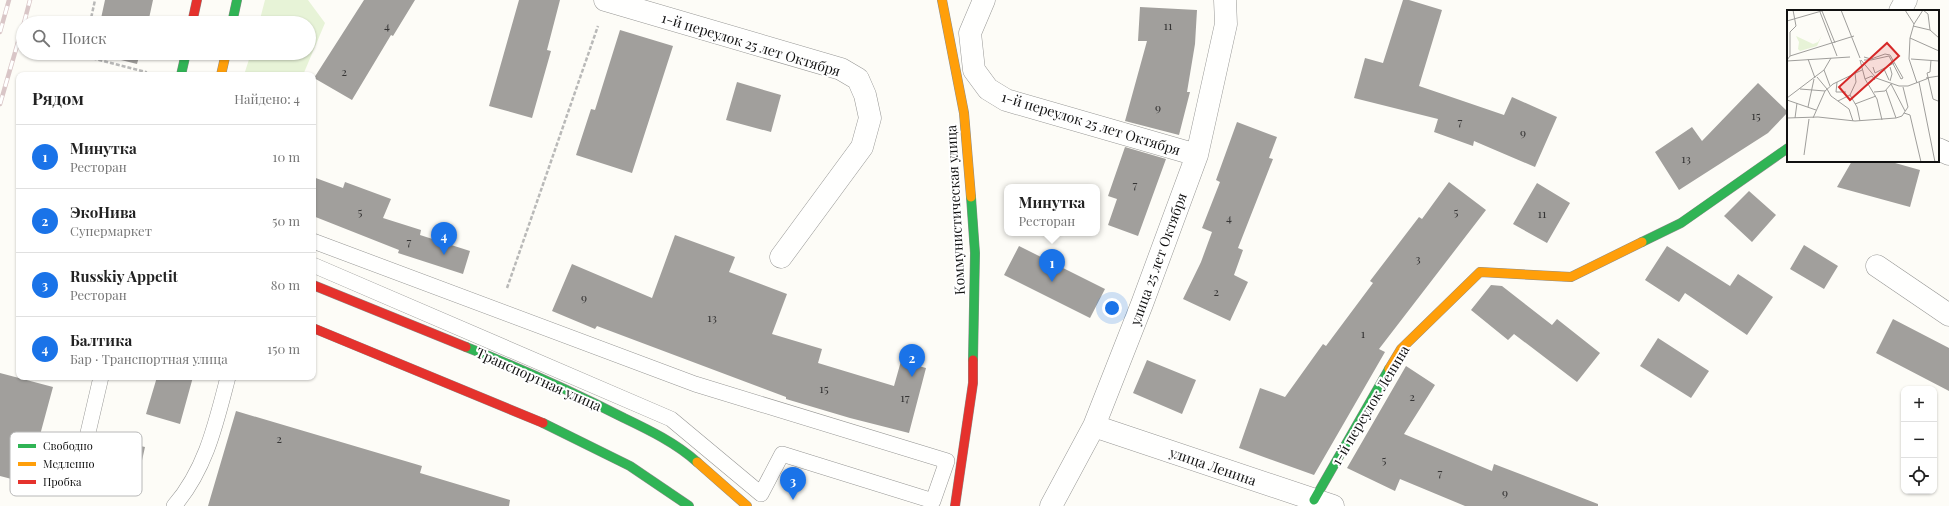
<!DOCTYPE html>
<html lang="ru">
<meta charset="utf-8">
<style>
body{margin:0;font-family:"Playfair Display",serif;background:#f2f2f2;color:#222}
.controls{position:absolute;right:12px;bottom:12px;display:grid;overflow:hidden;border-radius:8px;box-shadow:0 1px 3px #0004}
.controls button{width:36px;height:36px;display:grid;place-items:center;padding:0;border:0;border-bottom:1px solid #e0e0e0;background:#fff;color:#222;font:20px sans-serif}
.you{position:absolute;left:1112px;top:308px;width:14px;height:14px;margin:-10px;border:3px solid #fff;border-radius:50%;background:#1a73e8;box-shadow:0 0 0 6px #1a73e833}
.badge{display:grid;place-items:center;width:26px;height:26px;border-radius:50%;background:#1a73e8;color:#fff;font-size:13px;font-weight:700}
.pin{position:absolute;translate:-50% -33px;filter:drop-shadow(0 1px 2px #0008)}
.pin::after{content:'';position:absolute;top:21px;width:14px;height:12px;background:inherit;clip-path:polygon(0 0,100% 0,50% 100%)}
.popup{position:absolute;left:1004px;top:184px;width:96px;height:52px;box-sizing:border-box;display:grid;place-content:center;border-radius:8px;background:#fff;filter:drop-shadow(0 1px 3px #0005);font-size:13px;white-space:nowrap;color:#767676}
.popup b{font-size:15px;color:#222}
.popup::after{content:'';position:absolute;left:50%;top:100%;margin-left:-8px;border:8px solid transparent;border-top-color:#fff}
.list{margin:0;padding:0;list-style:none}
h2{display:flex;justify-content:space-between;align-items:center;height:52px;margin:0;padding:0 16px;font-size:17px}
h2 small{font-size:13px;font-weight:400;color:#767676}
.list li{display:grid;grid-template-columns:26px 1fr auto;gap:12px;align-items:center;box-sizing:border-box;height:64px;padding:0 16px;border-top:1px solid #e0e0e0}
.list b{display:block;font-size:15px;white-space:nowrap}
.list p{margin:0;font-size:13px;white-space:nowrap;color:#767676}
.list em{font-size:13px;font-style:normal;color:#767676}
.icon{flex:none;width:22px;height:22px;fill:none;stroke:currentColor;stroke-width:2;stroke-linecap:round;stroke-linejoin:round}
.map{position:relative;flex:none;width:1949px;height:506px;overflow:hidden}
.search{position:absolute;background:#fff;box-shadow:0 1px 3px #0004;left:16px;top:16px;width:300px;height:44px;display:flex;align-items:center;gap:10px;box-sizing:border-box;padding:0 14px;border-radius:22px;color:#767676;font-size:15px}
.panel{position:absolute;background:#fff;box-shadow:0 1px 3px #0004;left:16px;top:72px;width:300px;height:308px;border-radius:8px}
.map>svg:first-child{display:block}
.green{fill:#e7f3d7}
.building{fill:#a19f9c}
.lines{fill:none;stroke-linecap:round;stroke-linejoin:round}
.lane-casing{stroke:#979795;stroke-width:16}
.street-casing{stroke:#979795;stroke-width:23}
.fast-casing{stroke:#8e8d8b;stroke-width:10}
.slow-casing{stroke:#8e8d8b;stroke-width:10}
.jam-casing{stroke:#8e8d8b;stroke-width:10}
.path{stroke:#b9b9b8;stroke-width:2.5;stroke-dasharray:4 2;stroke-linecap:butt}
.lane{stroke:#fffffe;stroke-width:15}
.street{stroke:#fffffe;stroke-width:22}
.fast{stroke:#30b455;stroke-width:9}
.slow{stroke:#ff9f0a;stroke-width:9}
.jam{stroke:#e5322d;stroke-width:9}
.rail-casing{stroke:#d9c6c7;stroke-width:4.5}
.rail{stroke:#fff;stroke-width:3;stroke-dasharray:9;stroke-linecap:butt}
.labels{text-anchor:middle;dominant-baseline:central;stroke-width:4;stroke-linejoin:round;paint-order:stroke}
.number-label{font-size:12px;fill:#353434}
.street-label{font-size:14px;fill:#111;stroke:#fff}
.inset-road{fill:none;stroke:#9f9e9b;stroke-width:1}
.view{fill:#d62828;fill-opacity:0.15;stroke:#d62828;stroke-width:2}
.inset-edge{fill:none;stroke:#111;stroke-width:2}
.key{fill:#fff;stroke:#b8b8b8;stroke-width:1}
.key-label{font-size:11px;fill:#111}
</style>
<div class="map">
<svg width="1949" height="506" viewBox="0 0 1949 506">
<rect width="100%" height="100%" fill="#fdfcf7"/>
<path class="green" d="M265 0H308L325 23 303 75H244L251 53H309V23H259Z"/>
<path class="building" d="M105 0H153L148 23H100Z
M364 0H415L393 36 391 35 352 100 314 78Z
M519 0H560L547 50 551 51 532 118 489 106Z
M1403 0H1409L1442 10 1419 86 1504 115 1512 97 1557 117 1535 167 1474 141 1473 146 1434 132 1438 119 1354 98 1365 58 1383 63Z
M1140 7 1197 10 1195 44 1187 92H1190L1179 135 1125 121 1147 41H1138Z
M620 30 673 46 632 173 576 155 591 109 595 110Z
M93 53H140L137 64Z
M737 82 781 95 771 132 726 120Z
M1758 83 1788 112 1768 133 1679 190 1655 152 1692 127 1702 141Z
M1237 122 1277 137 1269 158 1273 159 1238 248 1243 250 1234 275 1248 282 1230 321 1183 299 1201 262 1212 232 1202 228 1220 182 1216 180Z
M1125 147 1166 159 1138 236 1108 225 1117 199 1108 196Z
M1852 161H1888L1920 170 1910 207 1837 187Z
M313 177 343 188 345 182 391 199 383 218 421 230 420 235 470 251 463 274 398 253 399 250 313 216Z
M1449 182 1486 210 1379 349 1385 352 1314 475 1239 448 1260 388 1285 397 1323 344 1326 346 1373 283 1370 281 1419 217 1422 219Z
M1537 183 1570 203 1547 243 1513 224Z
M1749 191 1776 215 1752 242 1724 216Z
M675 235 735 257 729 272 787 294 772 334 822 349 818 363 894 386 901 361 926 368 909 433 850 418 786 399V397L597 326 595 329 552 311 572 264 652 298Z
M1804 245 1838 266 1824 289 1790 269Z
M1019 246 1105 289 1090 318 1004 275Z
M1667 246 1730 286 1738 274 1773 297 1747 335 1685 293 1679 302 1645 280Z
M1491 285 1502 286 1552 325 1557 319 1600 353 1577 382 1514 334 1508 340 1471 310Z
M1893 319 1949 348V391L1876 353Z
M1658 338 1709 371 1691 398 1640 366Z
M1147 360 1196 380 1182 414 1133 393Z
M1406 366 1435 385 1404 434 1492 471 1494 464 1598 504V506H1465L1400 479 1395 491 1347 468Z
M0 373 53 387 27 483 0 476Z
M157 377H193L180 424 146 414Z
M236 411 422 466 420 473 510 500 509 506H208Z
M118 441 145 447 137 483 110 477Z"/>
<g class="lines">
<defs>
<path id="lane" d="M313 241 695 384 947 461 933 501 782 454 761 494 671 419 313 265
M80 467 101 377
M174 506C206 469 216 423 228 377"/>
<path id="street" d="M605 0 841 69 858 79 865 95 870 118 862 147 781 257
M984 0 970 33 974 70 988 89 1006 100 1197 155
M1900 11 1906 0
M1938 149 1949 154
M1877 266 1949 315
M1094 426 1333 506
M1051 506 1094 426 1142 304 1197 155 1226 24 1225 0"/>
<path id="fast" d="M232 23 237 0
M181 75 186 53
M971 197 975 253 973 360
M1642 242 1681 223 1788 148
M466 347C520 368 573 392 624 418 649 430 676 443 697 462
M543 423 630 466 689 506
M1314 500 1389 369"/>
<path id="slow" d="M942 0 964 113 971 197
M221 75 226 53
M1389 369 1401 349 1480 272 1571 277 1642 242
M697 462 747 506"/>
<path id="jam" d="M192 23 197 0
M313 285 466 347
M313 328 543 423
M955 506 973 383V360"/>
</defs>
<use href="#lane" class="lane-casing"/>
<use href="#street" class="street-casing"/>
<use href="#fast" class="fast-casing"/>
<use href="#slow" class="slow-casing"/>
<use href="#jam" class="jam-casing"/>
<path class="path" d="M90 23 95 0
M85 53 84 56 146 72V75
M507 288 598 26"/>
<use href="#lane" class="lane"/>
<use href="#street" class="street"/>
<use href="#fast" class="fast"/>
<use href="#slow" class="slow"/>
<use href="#jam" class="jam"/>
<defs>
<path id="rail" d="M24 23 30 0
M0 32 9 0
M0 104 23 25"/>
</defs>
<use href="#rail" class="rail-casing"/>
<use href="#rail" class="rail"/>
</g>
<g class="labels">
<g class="number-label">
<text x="387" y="25">4</text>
<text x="1168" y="25">11</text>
<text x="344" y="71">2</text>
<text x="1158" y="107">9</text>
<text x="1756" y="115">15</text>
<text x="1460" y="121">7</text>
<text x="1523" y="132">9</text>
<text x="1686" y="158">13</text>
<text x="1135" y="184">7</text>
<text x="360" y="211">5</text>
<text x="1456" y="211">5</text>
<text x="1542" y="213">11</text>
<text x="1229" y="217">4</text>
<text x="409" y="241">7</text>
<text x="1418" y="258">3</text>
<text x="1216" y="291">2</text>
<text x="584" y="297">9</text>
<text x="712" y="317">13</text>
<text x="1363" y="333">1</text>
<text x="824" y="388">15</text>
<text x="1412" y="396">2</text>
<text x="905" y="397">17</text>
<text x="279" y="438">2</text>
<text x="1384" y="459">5</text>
<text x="1440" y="472">7</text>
<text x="1505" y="492">9</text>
</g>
<g class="street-label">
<text transform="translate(751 44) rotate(17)">1-й переулок 25 лет Октября</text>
<text transform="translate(1091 123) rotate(17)">1-й переулок 25 лет Октября</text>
<text transform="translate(955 210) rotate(-93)">Коммунистическая улица</text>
<text transform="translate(1158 259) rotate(-70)">улица 25 лет Октября</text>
<text transform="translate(539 379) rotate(24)">Транспортная улица</text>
<text transform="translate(1370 405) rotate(-59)">1-й переулок Ленина</text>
<text transform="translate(1213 466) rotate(19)">улица Ленина</text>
</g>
</g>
<g transform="translate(1787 10)">
<rect width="152" height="152" fill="#fdfcf7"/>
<path d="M40 24 35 25 30 36 13 41 11 39 12 32 9 26 26 34 31 32 35 25Z" fill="#e7f3d7"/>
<path class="inset-road" d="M54 0 73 48M118 0 127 14M136 0 141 4 143 20M35 1 48 33M33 2 50 46M0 11 38 0M126 16 143 20 152 28M123 28 152 41M3 46V22L9 16 6 0M77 47 84 49 98 44 103 45 116 68 114 69 102 46 84 50H77M21 49 28 68M124 49 152 51M0 50 3 46 67 26M73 50 78 69 90 89 95 110M74 50 89 68 112 76H121L142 68M144 50 143 62 140 63 146 89 151 91M0 51 63 47M86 57 88 63 107 53M103 57 105 64 103 71M97 59 102 70M68 63 69 72 63 85 70 97 73 111M30 67 40 79M139 68 152 66M78 69 85 66 88 70M50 72 49 82H59M132 72 148 152M130 73 122 49 123 28 127 14 136 0M104 74 118 101M43 76 37 60 44 48M13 79 38 81 46 74 75 60M40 79 44 86 62 99 66 111M99 80 109 108M87 82 98 81 104 74M0 88 37 60M0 90 29 100M51 91 63 85M68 94 89 86M21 97 27 69M117 103 123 105 134 152M0 108 31 107 68 111 109 108 115 106 121 97 116 77M8 108 10 93M26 108 38 81M17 145 22 109"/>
<path class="view" d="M100 33 112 46 63 90 52 77Z"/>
<rect width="152" height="152" class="inset-edge"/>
</g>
<rect x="10" y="432" width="132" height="64" rx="6" class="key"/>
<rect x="18" y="444" width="18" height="4" fill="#30b455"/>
<rect x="18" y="462" width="18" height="4" fill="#ff9f0a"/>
<rect x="18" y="480" width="18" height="4" fill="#e5322d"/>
<g class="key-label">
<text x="43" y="450">Свободно</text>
<text x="43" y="468">Медленно</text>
<text x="43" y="486">Пробка</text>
</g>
</svg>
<div class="controls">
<button>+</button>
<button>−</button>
<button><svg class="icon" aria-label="locate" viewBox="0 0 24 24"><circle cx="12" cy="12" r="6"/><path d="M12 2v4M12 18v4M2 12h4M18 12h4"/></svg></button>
</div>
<div class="you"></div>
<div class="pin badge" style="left:1052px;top:282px">1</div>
<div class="popup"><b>Минутка</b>Ресторан</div>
<div class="pin badge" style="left:912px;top:377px">2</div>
<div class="pin badge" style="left:793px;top:500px">3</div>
<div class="pin badge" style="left:444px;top:255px">4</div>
<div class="search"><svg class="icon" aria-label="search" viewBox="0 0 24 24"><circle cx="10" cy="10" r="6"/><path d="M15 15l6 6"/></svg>Поиск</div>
<section class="panel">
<h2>Рядом<small>Найдено: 4</small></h2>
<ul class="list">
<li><span class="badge">1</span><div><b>Минутка</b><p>Ресторан</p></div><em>10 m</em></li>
<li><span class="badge">2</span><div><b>ЭкоНива</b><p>Супермаркет</p></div><em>50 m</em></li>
<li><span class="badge">3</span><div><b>Russkiy Appetit</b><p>Ресторан</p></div><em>80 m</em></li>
<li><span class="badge">4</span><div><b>Балтика</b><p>Бар · Транспортная улица</p></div><em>150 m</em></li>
</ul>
</section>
</div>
